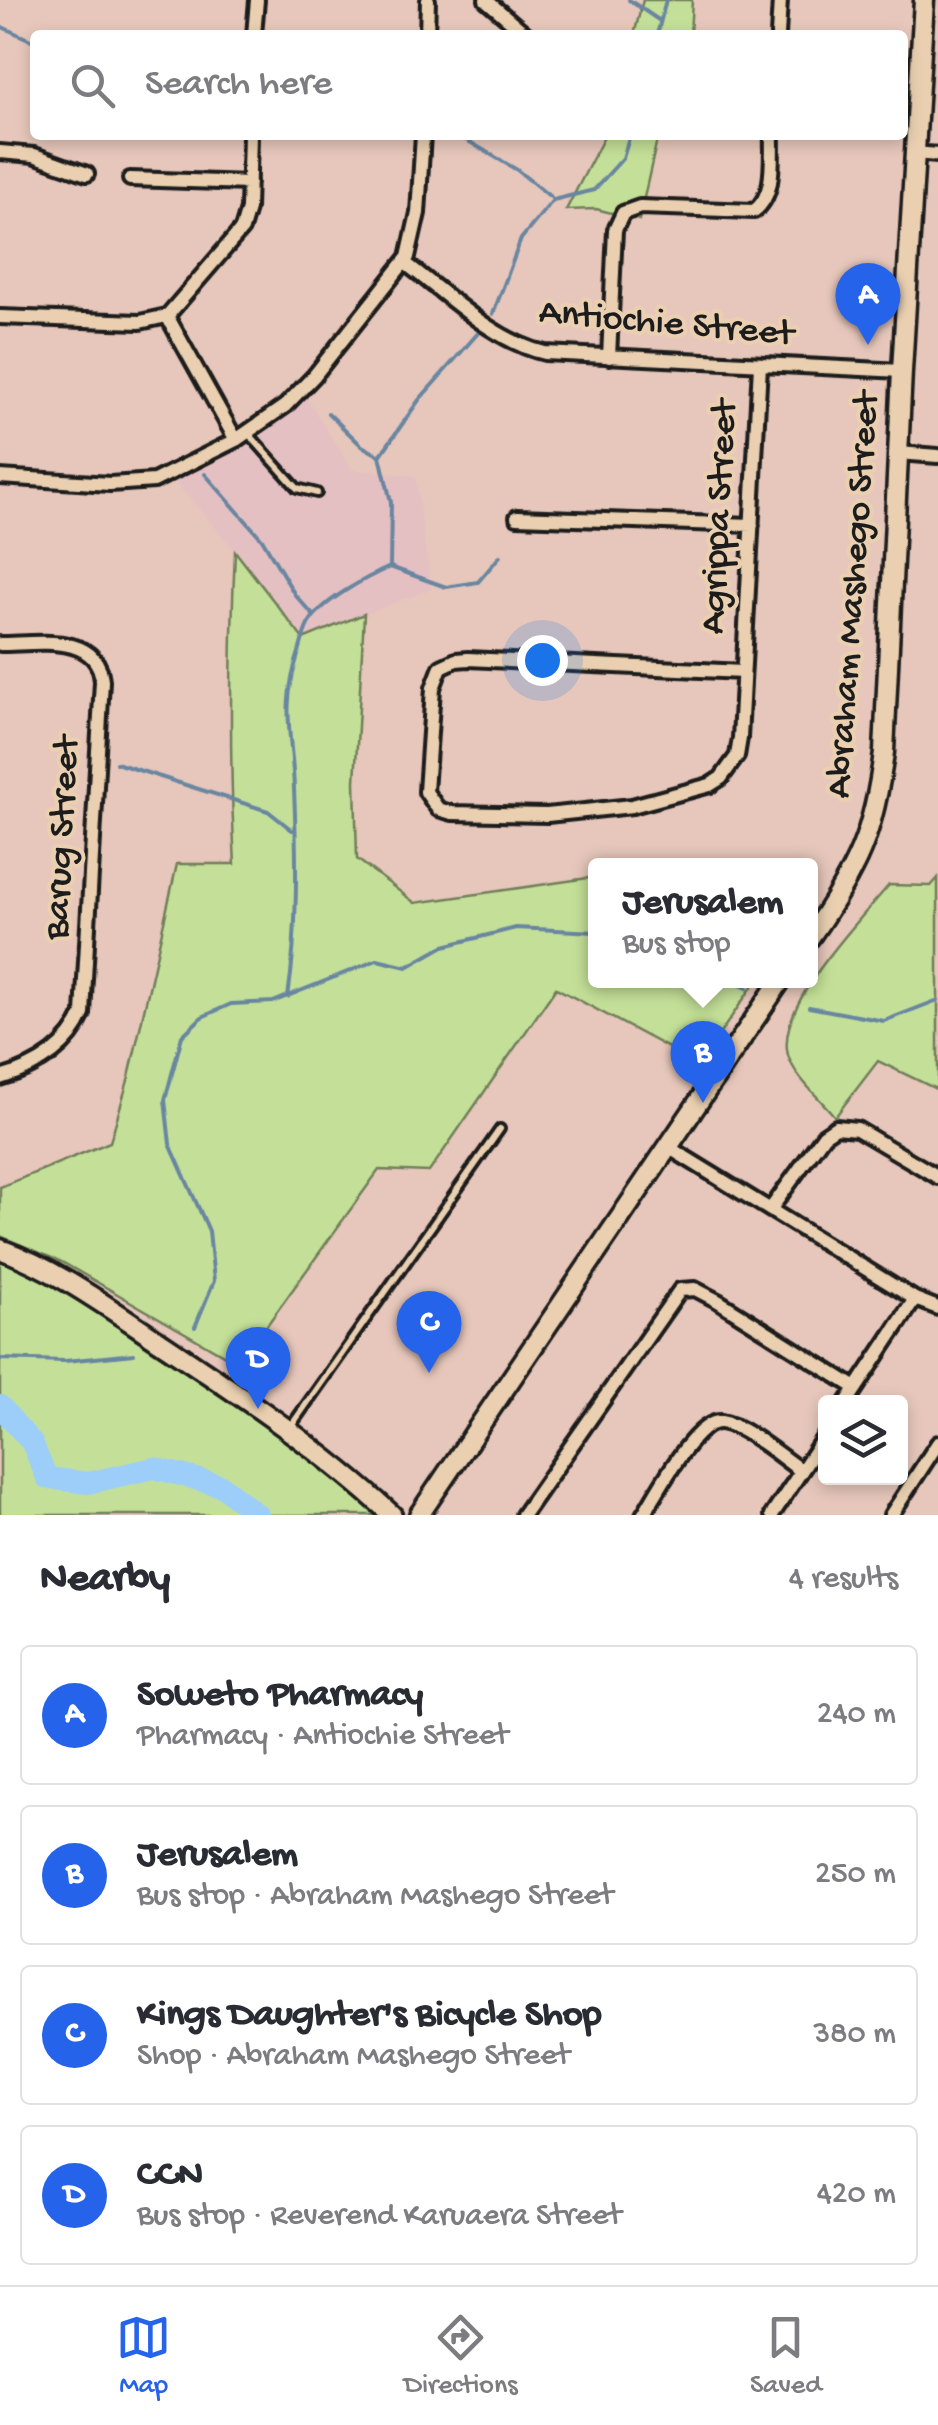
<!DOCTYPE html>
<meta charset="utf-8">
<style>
body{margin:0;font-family:"Gochi Hand",sans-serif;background:#f2f2f3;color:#2b2b33}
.controls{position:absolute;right:30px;bottom:30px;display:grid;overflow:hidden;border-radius:10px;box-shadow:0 5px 15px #0003}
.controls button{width:90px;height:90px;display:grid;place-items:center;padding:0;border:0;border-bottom:2px solid #e1e1e2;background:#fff;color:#2b2b33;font:50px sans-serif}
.you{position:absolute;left:542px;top:660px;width:35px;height:35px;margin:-25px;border:8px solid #fff;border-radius:50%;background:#1a73e8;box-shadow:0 0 0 15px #1a73e833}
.badge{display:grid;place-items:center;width:65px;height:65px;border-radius:50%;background:#2563eb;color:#fff;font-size:32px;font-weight:700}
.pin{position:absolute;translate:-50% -82px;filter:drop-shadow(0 2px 5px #0008)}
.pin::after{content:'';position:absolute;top:52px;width:35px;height:30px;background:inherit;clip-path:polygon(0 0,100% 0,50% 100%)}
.popup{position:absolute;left:588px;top:858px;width:230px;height:130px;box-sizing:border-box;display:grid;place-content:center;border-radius:10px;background:#fff;filter:drop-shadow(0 2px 8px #0005);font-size:32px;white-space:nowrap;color:#7c7c81}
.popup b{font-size:38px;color:#2b2b33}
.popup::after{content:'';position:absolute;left:50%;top:100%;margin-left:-20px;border:20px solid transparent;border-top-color:#fff}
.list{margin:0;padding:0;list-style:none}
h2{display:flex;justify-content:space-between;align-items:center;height:130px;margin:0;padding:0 40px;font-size:42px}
h2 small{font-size:32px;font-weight:400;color:#7c7c81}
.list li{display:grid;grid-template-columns:65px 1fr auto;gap:30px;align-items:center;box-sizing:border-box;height:140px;margin:0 20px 20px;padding:0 20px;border:2px solid #e1e1e2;border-radius:10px}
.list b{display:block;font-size:38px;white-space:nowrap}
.list p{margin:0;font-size:32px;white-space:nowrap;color:#7c7c81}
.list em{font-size:32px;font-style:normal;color:#7c7c81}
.icon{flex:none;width:55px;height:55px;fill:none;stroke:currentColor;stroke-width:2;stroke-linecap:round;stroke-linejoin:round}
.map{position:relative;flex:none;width:938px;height:1515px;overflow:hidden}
.search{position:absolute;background:#fff;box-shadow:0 5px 15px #0003;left:30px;right:30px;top:30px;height:110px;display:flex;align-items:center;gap:25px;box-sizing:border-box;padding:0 35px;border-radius:10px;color:#7c7c81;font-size:38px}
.sheet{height:770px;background:#fff}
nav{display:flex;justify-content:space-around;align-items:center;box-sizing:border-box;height:140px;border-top:2px solid #e1e1e2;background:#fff;font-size:28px;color:#7c7c81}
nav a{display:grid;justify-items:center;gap:5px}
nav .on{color:#2563eb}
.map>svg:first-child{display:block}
.built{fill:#e5c0c2}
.green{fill:#c4e098;stroke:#707e5a;stroke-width:2.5}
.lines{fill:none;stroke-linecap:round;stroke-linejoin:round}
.stream{stroke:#6986a1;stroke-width:4}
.river{stroke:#9dcdf9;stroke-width:22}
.lane-casing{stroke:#1c1c1c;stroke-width:14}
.street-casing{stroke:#1c1c1c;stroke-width:20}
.secondary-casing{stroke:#1c1c1c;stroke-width:25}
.lane{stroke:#ead0b1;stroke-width:6}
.street{stroke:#ead0b1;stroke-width:12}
.secondary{stroke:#ead0b1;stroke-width:18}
.labels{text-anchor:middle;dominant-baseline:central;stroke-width:8;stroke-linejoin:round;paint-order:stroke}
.street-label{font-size:38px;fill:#1c1c1c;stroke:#ead0b1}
</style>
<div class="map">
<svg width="938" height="1515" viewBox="0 0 938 1515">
<rect width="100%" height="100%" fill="#e7c7bb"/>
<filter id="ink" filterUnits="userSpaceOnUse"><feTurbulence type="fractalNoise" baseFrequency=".01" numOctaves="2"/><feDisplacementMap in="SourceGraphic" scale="20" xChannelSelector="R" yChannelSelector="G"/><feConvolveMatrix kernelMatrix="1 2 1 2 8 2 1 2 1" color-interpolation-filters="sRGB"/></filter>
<g filter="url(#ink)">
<path class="built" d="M301 389 352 469 416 476 431 589 303 639 235 551 169 475 236 440Z"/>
<path class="green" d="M643 0H692L690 35H634Z
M605 135H658L639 220 596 209 566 210Z
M235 551 303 639 364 614 355 782 357 859 415 903 595 877 596 980 756 981 699 1064 556 988 429 1172 379 1170 239 1364 62 1262 0 1236V1187L110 1142 129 1077 177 864H235C229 759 230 657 235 551Z
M938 878V1090L878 1061 835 1117C821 1099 794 1077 788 1055 775 1006 859 921 889 885L931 886Z
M0 1249 116 1312 392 1515H0Z"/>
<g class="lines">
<path class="stream" d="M629 0 660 21
M0 26 35 42
M657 35 666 0
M458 135 517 170 553 199
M493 314 521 239 553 200 594 190 623 158 630 135
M328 413 362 446 380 456 391 502 390 567
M380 456 419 400 479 332
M205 474 262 539 295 595 314 616
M116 763 268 811 292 830
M730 980 747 988
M288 997C298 930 297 857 294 789 292 732 280 710 299 652 302 643 304 631 309 623 322 601 367 577 390 567L446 587 478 582 500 556
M809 1007 884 1021 938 1000
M195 1327 214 1281 209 1231 170 1144 165 1100 182 1036 202 1017 231 1004 273 1002 377 960 407 967 444 946 516 928 596 932
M0 1359 65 1361 134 1354"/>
<path class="river" d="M0 1406 32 1443 47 1478 88 1483 154 1468 222 1486 258 1515"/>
<defs>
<path id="lane" d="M248 433 297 488 317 493
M289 1429 500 1129"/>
<path id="street" d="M486 0 527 35
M254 35 257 0
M427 35 428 0
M778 35 780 0
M0 152 34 155 87 174
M914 153 938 155
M130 179 249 183
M405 263C447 294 493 341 545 353L902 371
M167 316 236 440
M0 317 140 322 167 316 242 229 248 209 250 135
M609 357 615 230 623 213 640 207 754 211C776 195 771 160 772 135
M898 453 938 456
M0 477 110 484 154 481 236 440 285 406 314 376 408 257 418 213 423 135
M517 517 752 525
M0 644C36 644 98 632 102 681L83 1014C68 1049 35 1068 0 1078
M743 672 468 659 456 660 441 667 433 688 426 792 438 809 452 813 547 815 632 806 710 785 721 778 737 756 740 738 760 365
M668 1147 915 1299 938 1308
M770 1210 824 1135 836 1127 857 1129 938 1177
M847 1402 915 1299
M523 1515 680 1290 695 1289 718 1301 856 1388
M643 1515C656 1495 695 1419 721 1422 744 1425 781 1457 800 1470
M772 1515 826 1434
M891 1515 938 1443"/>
<path id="secondary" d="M810 937C857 869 874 834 884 752L902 371 924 0
M0 1249C56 1269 109 1308 159 1341 240 1395 321 1449 392 1515
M419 1515 781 980"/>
</defs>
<use href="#lane" class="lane-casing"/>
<use href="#street" class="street-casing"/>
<use href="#secondary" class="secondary-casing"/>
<use href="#lane" class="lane"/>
<use href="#street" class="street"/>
<use href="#secondary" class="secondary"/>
</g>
</g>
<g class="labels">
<g class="street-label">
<text transform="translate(666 325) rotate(5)">Antiochie Street</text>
<text transform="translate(721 517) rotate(-87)">Agrippa Street</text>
<text transform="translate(855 595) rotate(-86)">Abraham Mashego Street</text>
<text transform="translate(64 838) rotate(-87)">Barug Street</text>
</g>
</g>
</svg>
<div class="controls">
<button><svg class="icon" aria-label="layers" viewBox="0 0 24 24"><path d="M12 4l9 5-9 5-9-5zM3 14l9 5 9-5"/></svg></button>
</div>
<div class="you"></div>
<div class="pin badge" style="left:868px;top:345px">A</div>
<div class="pin badge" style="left:703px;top:1103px">B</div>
<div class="popup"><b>Jerusalem</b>Bus stop</div>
<div class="pin badge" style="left:429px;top:1373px">C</div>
<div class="pin badge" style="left:258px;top:1409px">D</div>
<div class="search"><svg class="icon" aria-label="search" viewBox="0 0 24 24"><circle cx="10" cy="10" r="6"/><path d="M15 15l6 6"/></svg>Search here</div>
</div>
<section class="sheet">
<h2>Nearby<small>4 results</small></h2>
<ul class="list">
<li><span class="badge">A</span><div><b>Soweto Pharmacy</b><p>Pharmacy · Antiochie Street</p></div><em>240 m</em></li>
<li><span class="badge">B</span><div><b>Jerusalem</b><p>Bus stop · Abraham Mashego Street</p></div><em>250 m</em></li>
<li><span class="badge">C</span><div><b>Kings Daughter's Bicycle Shop</b><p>Shop · Abraham Mashego Street</p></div><em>380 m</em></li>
<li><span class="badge">D</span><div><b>CCN</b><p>Bus stop · Reverend Karuaera Street</p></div><em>420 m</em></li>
</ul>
</section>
<nav>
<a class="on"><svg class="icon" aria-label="map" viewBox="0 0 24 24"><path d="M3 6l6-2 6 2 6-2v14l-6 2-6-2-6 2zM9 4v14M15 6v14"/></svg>Map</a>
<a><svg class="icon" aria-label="directions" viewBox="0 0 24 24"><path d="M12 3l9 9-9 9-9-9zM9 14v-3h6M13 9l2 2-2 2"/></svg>Directions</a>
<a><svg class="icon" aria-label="saved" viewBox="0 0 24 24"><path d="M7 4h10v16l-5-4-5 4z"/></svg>Saved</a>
</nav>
